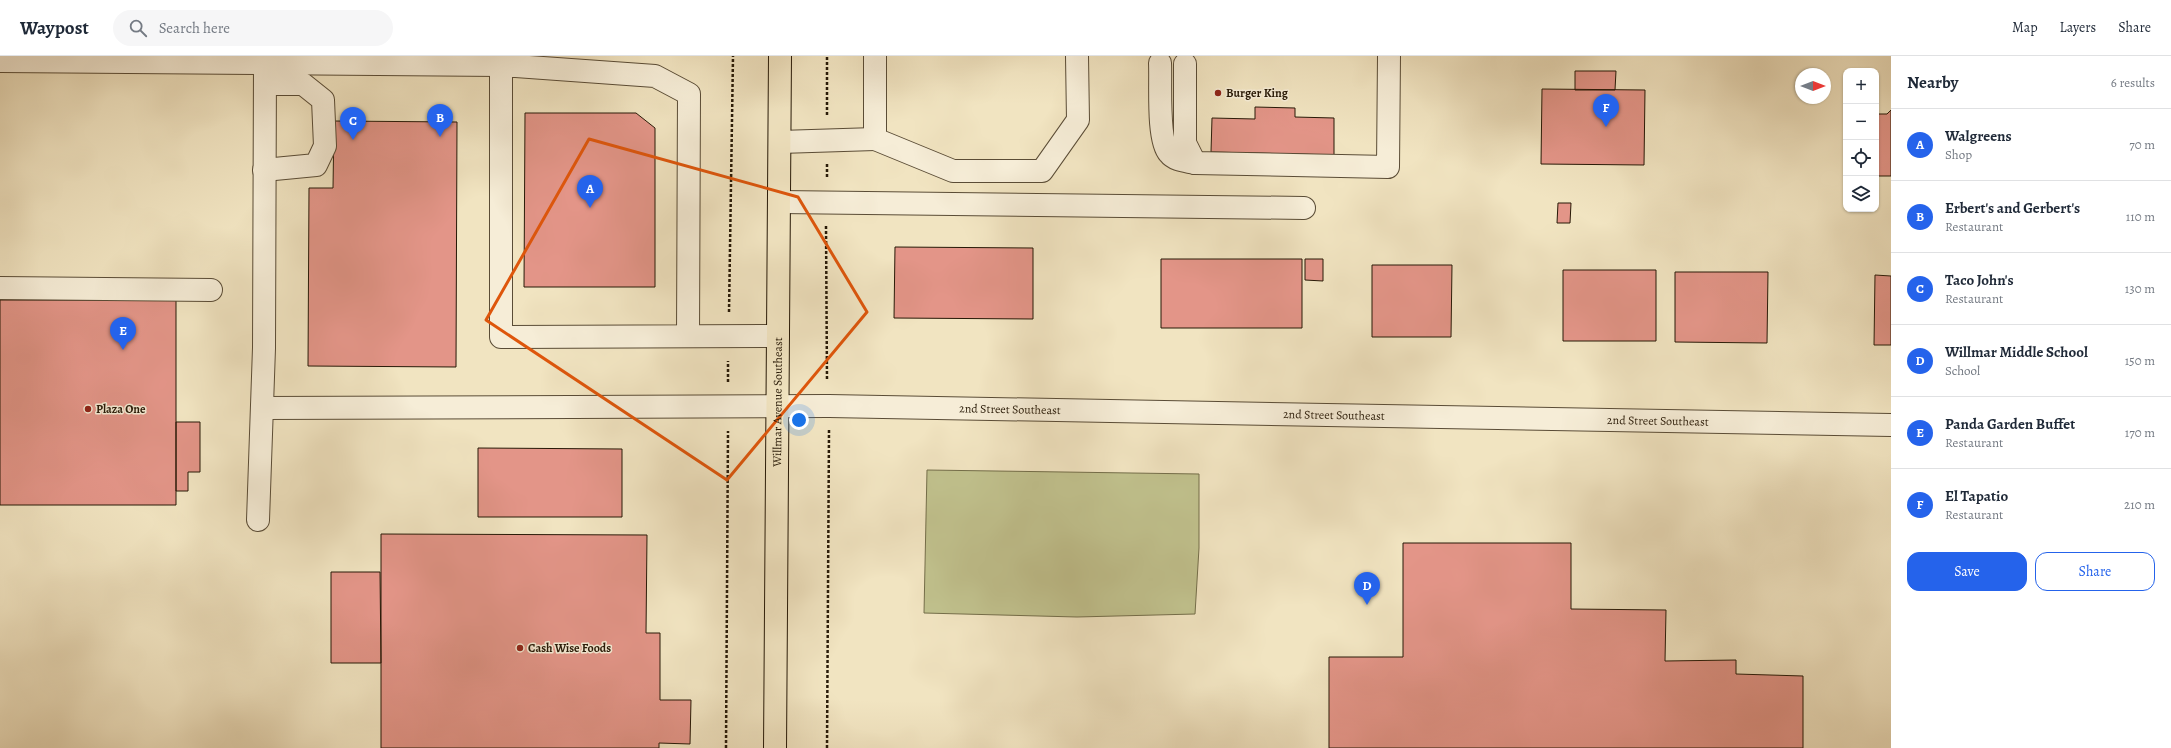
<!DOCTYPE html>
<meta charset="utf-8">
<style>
body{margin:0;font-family:Alegreya,serif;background:#f6f6f7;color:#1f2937}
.controls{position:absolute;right:12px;top:12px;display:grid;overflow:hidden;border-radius:8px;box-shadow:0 1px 3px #0004}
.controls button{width:36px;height:36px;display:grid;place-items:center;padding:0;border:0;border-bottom:1px solid #e0e1e3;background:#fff;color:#1f2937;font:20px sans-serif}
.compass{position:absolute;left:1795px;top:12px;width:36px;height:36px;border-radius:50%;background:#fff;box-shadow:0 1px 3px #0004;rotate:90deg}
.you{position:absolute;left:799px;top:364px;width:14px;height:14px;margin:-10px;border:3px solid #fff;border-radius:50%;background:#1a73e8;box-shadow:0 0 0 6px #1a73e833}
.badge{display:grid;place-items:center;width:26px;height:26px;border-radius:50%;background:#2563eb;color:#fff;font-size:13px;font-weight:700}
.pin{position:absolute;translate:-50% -33px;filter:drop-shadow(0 1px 2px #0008)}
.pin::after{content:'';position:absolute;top:21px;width:14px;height:12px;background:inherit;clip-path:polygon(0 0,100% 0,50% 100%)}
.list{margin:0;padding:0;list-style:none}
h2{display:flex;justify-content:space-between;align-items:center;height:52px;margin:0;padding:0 16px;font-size:17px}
h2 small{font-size:13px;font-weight:400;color:#747a83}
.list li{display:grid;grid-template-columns:26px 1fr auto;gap:12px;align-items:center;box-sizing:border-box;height:72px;padding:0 16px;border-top:1px solid #e0e1e3}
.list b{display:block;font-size:15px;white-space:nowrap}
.list p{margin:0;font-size:13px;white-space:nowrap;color:#747a83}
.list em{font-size:13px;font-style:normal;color:#747a83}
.actions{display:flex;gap:8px;padding:12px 16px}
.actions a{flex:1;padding:9px 0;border:1px solid #2563eb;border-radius:12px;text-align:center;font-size:14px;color:#2563eb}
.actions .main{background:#2563eb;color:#fff}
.icon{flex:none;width:22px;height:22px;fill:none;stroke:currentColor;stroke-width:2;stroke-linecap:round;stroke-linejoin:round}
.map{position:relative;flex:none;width:1891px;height:692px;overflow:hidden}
header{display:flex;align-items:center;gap:24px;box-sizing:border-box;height:56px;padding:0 20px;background:#fff;border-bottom:1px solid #e0e1e3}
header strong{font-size:19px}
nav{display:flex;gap:22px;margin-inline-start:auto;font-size:14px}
.search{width:280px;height:36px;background:#f6f6f7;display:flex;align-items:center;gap:10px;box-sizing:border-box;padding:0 14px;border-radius:22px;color:#747a83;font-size:15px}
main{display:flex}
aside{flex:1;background:#fff}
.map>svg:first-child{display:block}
.green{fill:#c1c28e;stroke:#746e4a}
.building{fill:#e39588;stroke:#271907}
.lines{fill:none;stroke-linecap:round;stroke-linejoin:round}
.minor-casing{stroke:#5a4c36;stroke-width:24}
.major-casing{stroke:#271907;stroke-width:24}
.path{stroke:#271907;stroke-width:2.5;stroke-dasharray:3 2;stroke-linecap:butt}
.minor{stroke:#f6edd7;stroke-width:22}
.major{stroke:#f1e4c1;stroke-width:22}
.marked{fill:none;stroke:#de560c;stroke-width:3;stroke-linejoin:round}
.poi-dot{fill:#8f2418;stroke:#f6edd7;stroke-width:1.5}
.labels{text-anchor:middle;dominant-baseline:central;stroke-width:3;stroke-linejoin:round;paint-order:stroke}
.poi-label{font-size:12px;font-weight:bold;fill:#271907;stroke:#f6edd7;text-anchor:start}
.street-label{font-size:12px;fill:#271907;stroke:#f6edd7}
</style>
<header>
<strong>Waypost</strong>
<div class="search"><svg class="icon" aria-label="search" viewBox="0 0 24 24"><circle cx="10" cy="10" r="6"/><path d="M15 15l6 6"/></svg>Search here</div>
<nav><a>Map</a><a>Layers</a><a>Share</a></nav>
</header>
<main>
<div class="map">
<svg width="1891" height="692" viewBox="0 0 1891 692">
<rect width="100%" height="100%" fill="#f1e4c1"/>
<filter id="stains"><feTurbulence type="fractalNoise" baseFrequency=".005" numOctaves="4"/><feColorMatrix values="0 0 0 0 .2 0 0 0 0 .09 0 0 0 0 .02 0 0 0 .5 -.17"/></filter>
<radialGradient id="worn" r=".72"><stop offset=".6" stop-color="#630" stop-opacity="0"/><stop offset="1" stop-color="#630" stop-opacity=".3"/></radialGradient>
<path class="green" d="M927 414 1199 418V492L1195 558 1077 561 924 557Z"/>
<path class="building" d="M1575 15H1616L1615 34H1575Z
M1542 33 1645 34 1644 109 1541 108Z
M1255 51 1295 52V61L1334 62V99L1211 96 1212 62 1255 63Z
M1891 54V120H1876L1877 58H1887Z
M525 57H636L655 72V231H524Z
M334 65 457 66 456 311 308 310 309 132H333Z
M1558 147H1571L1570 167H1557Z
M895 191 1033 192V263L894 262Z
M1161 203H1302V272H1161Z
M1305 203H1323V225L1305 224Z
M1372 209H1452L1451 281H1372Z
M1563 214H1656V285H1563Z
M1675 216H1768L1767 287 1675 286Z
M1875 219 1891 220V289H1874Z
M0 244H176V449H0Z
M176 366H200V416H188V435H176Z
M478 392 622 393V461H478Z
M381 478 647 479 646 577H660V644H691L690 688 659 687V692H381Z
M1403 487H1571V553L1666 554 1665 605 1736 604V618L1803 620V692H1329V601H1403Z
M331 516H380L381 607H331Z"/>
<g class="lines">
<defs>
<g id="minor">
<path d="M875 0V83L953 115H1042L1078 64 1077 0"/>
<path d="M0 5 501 9V0"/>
<path d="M1160 7C1161 27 1157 84 1169 97 1175 105 1187 105 1195 107L1388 111 1389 0"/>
<path d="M1185 8V87L1195 107"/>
<path d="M780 86 875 83"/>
<path d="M264 114 316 109 325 90 323 44 303 28H265"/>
<path d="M780 146 1304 152"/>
<path d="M0 232 211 234"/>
<path d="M688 280 689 38 655 20 501 9V281C594 280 686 280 778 280"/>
<path id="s1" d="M262 352 829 350 1891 369"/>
<path d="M258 464 264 292 265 8"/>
</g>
<g id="major">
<path id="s2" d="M775 692 780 0"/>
</g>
</defs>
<use href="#minor" class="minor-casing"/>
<use href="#major" class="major-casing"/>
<path class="path" d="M827 59V0
M827 121V108
M826 170 827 325
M729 256 733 0
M728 326V305
M726 692 728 375
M827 692 829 374"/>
<use href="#minor" class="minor"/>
<use href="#major" class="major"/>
</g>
<path class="marked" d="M589 83 798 141 867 256 727 424 486 264Z"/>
<g class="poi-dot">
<circle cx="1218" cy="37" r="4"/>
<circle cx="88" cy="353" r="4"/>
<circle cx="520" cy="592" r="4"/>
</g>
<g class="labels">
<g class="poi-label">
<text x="1226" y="37">Burger King</text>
<text x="96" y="353">Plaza One</text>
<text x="528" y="592">Cash Wise Foods</text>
</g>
<g class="street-label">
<text stroke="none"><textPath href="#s2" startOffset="346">Willmar Avenue Southeast</textPath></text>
<text stroke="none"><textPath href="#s1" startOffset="748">2nd Street Southeast</textPath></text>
<text stroke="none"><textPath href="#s1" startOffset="1072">2nd Street Southeast</textPath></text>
<text stroke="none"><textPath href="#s1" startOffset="1396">2nd Street Southeast</textPath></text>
</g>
</g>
<rect width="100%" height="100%" filter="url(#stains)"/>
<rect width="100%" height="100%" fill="url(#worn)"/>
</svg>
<div class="controls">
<button>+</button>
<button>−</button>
<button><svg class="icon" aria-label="locate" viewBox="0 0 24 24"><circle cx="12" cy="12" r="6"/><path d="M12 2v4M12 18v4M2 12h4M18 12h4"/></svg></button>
<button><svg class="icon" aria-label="layers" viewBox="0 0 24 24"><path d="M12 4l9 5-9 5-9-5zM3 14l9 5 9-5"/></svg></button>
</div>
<svg class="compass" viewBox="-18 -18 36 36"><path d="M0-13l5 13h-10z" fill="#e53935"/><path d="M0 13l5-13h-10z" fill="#747a83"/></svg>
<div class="you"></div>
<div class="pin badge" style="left:590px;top:152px">A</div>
<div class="pin badge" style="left:440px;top:81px">B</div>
<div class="pin badge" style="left:353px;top:84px">C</div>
<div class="pin badge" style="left:1367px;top:549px">D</div>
<div class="pin badge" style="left:123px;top:294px">E</div>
<div class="pin badge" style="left:1606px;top:71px">F</div>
</div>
<aside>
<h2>Nearby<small>6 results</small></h2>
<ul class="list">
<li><span class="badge">A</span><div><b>Walgreens</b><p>Shop</p></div><em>70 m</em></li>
<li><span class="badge">B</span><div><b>Erbert's and Gerbert's</b><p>Restaurant</p></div><em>110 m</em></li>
<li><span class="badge">C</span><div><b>Taco John's</b><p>Restaurant</p></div><em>130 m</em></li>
<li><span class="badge">D</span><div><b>Willmar Middle School</b><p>School</p></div><em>150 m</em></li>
<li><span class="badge">E</span><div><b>Panda Garden Buffet</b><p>Restaurant</p></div><em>170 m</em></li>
<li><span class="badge">F</span><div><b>El Tapatio</b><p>Restaurant</p></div><em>210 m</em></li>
</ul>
<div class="actions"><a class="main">Save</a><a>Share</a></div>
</aside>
</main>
